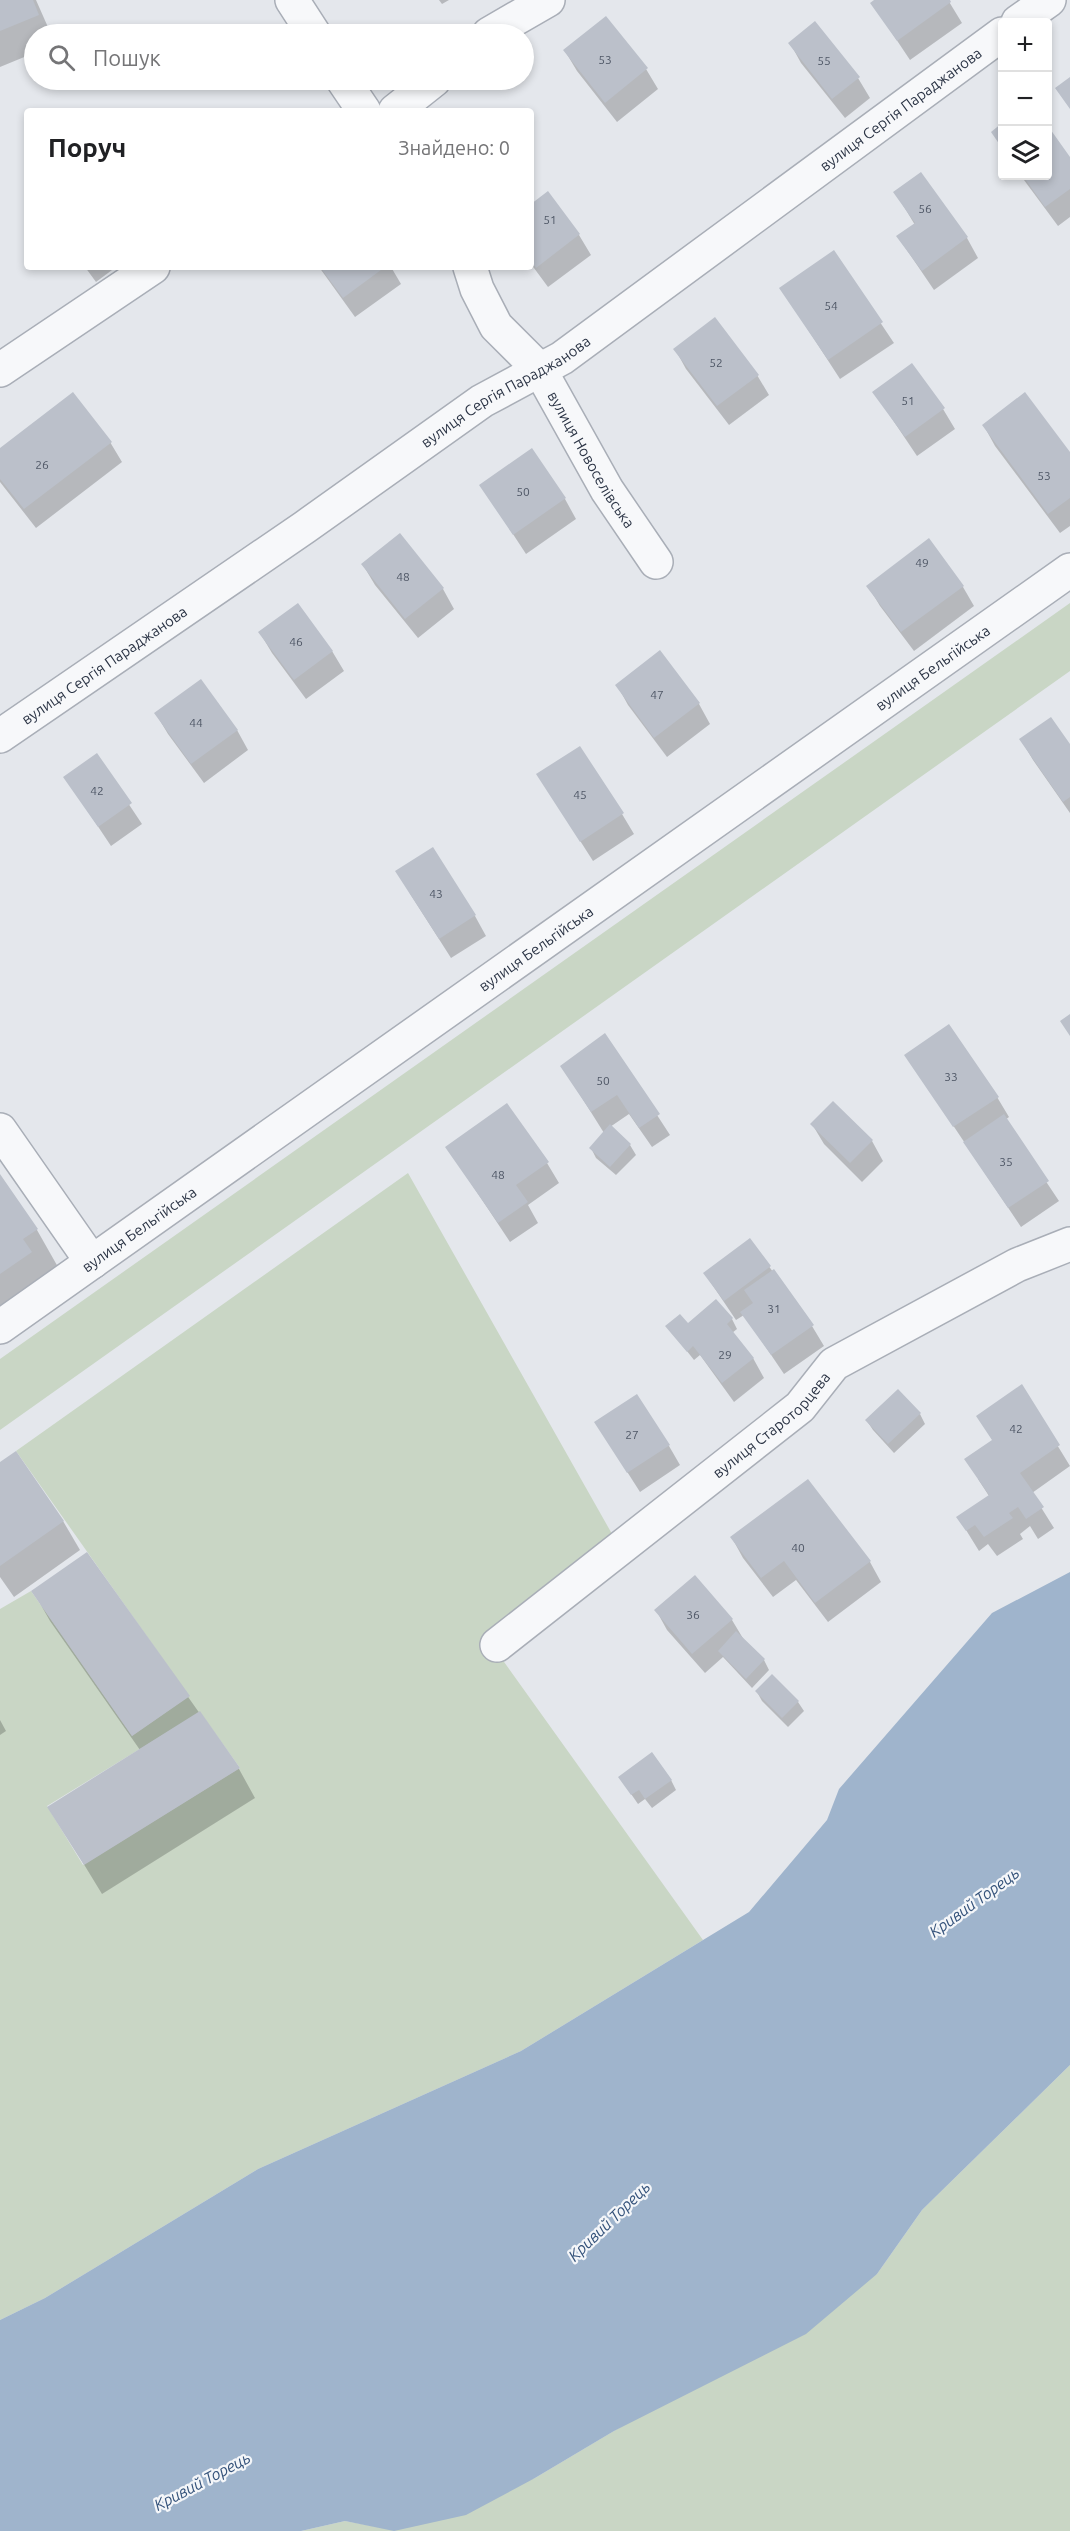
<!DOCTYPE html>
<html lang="uk">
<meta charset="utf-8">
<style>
body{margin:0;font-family:Ubuntu,sans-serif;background:#f6f6f6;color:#202124}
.controls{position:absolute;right:18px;top:18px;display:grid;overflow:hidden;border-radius:6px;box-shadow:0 3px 9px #0003}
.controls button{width:54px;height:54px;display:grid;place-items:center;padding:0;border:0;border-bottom:2px solid #e0e0e0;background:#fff;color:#202124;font:30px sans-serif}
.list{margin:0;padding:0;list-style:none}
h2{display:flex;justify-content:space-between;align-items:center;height:78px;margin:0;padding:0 24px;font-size:26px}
h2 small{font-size:20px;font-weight:400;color:#757577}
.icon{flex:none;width:33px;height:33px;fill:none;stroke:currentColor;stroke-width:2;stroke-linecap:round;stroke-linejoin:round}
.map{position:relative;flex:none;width:1070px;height:2531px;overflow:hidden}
.search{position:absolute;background:#fff;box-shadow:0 3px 9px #0003;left:24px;top:24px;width:510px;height:66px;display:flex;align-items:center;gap:15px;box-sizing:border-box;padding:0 21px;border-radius:33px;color:#757577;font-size:22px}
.panel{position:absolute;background:#fff;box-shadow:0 3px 9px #0003;left:24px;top:108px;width:510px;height:162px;border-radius:6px}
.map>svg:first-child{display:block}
.green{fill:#c9d6c5;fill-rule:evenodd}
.water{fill:#9fb4cc}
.shadow{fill:#0003}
.building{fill:#bbc0ca}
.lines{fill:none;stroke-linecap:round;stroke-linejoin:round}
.street-casing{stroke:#a9aeb7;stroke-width:36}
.street{stroke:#f7f8fa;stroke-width:33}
.labels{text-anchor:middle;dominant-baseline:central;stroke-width:4.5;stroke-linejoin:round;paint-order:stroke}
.number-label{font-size:12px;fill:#4f5766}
.street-label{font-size:15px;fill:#2b3445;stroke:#f4f6f9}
.water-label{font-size:16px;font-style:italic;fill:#34527a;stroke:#f4f6f9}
</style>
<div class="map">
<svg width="1070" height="2531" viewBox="0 0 1070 2531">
<rect width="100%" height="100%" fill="#e4e7ec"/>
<path class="green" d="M1070 603V671L0 1430V1359Z
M408 1173 616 1541 489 1641 703 1940 521 2051 258 2169 45 2298 0 2320V1609L31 1591 132 1736 189 1696 16 1451ZM200 1712 240 1768 83 1865 47 1806Z
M1070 2065V2531H301L345 2521 394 2530 535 2478 877 2274 922 2210Z"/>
<path class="water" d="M1070 1572V2065L922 2210 877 2274 806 2334 614 2431 535 2478 466 2515 394 2531 345 2521 301 2531H0V2320L45 2298 258 2169 521 2051 749 1912 827 1820 839 1789 992 1613Z"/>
<path class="shadow" d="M0 0H36L51 34H34V53L0 67Z
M439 0H449L442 4Z
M876 0H948L962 23 910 60 872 3Z
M790 43 858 78 870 98 845 118 801 63Z
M565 51 646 69 658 89 617 122 577 71Z
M1048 129 1070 160V217L1058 226 1021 176H1048Z
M921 174 967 238 978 258 934 290 898 237 915 225 895 192Z
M548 193 579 235 591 255 548 287 531 264V206Z
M833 252 894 343 840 379 781 288Z
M85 267H116L96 282Z
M319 267H391L401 284 355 317Z
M675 349 757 375 769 395 729 425 686 369Z
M874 392 943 409 955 429 917 456Z
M984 426 1070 454V526L1060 533 995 446Z
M110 442 122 462 36 528 0 482V450Z
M481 485 565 499 576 519 526 554Z
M363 565 443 589 454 609 418 638 375 585Z
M868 586 963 587 974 606 914 651 880 606Z
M260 633 332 651 344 671 306 699 272 653Z
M660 652 699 704 710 724 667 757 628 705 617 685Z
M156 714 237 730 248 750 204 783 168 734Z
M1021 740 1070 746V813L1033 760Z
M96 755 142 824 111 846 65 777Z
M538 775 622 814 634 834 593 861Z
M409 892 475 916 486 936 451 958Z
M605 1035 670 1135 652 1147 629 1114 610 1127 630 1145 636 1155 616 1175 596 1158 591 1148 604 1133 562 1066Z
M906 1055 997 1097 1009 1117 1005 1120 1059 1201 1021 1227Z
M812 1124 872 1141 883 1161 862 1182 824 1144Z
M447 1147 547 1163 559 1183 528 1205 538 1223 510 1242Z
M0 1177 37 1230 58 1267 0 1326Z
M750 1240 812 1326 824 1346 784 1374 744 1315 736 1320 705 1274Z
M732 1319 737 1329 732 1333 753 1358 764 1378 734 1402 700 1355 694 1360 667 1326Z
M1021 1386 1070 1466 1032 1493 1054 1528 1038 1539 1030 1526 1020 1534 1023 1539 997 1556 988 1544 979 1551 958 1517 989 1496 978 1479 993 1441 978 1416Z
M920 1414 925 1424 894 1453 873 1430 867 1421Z
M596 1423 669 1446 680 1465 640 1492Z
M0 1464 63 1521 80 1550 14 1597 0 1577Z
M808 1481 870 1562 881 1582 828 1622 796 1580 773 1597 743 1558 732 1538Z
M87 1554 239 1769 255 1798 102 1894 49 1807 140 1750 50 1621 33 1591Z
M656 1610 732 1620 744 1640 764 1660 769 1670 752 1688 723 1657 705 1673 667 1630Z
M757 1692 798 1702 804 1711 788 1727 762 1701Z
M0 1720 6 1731 0 1735Z
M620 1778 671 1780 676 1790 652 1808 645 1799 638 1804Z"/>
<path class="building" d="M0 0H33L39 15 0 31Z
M874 0H950L951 2 897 41 870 3Z
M606 16 648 68 605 103 563 50Z
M815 21 860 77 832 99 788 43Z
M1070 77V109L1055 88Z
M1002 123V148L991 132Z
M1048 126 1070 157V189L1045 207 1023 176H1048Z
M921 172 968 237 922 271 896 236 915 223 893 192Z
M548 191 580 234 536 268 531 261V204Z
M834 250 883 322 828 360 779 288Z
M320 267H385L343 298Z
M715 317 759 375 717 406 673 349Z
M912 363 945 408 905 437 872 392Z
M73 392 112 442 24 509 0 479V448Z
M1025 392 1070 452V498L1048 514 982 425Z
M532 448 566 498 513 535 479 485Z
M400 533 444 588 405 619 361 564Z
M929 538 964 586 901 632 866 586Z
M298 603 333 651 294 680 258 632Z
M660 650 700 703 654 738 615 685Z
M201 679 238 730 191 764 154 713Z
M1051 717 1070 744V797L1063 802 1019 739Z
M580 746 624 813 580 842 536 774Z
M97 753 132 803 98 827 63 777Z
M433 847 476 915 439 939 395 871Z
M1070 1014V1036L1060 1021Z
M949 1024 999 1097 953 1127 904 1055Z
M605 1033 660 1114 639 1128 617 1095 591 1112 560 1066Z
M833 1101 873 1140 850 1163 810 1124Z
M507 1103 549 1162 516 1185 528 1202 498 1223 445 1147Z
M1004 1114 1049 1181 1008 1208 963 1142Z
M610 1124 631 1144 610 1167 589 1148Z
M0 1174 38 1229 23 1239 32 1252 0 1274Z
M750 1238 771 1266 724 1301 703 1273Z
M774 1269 814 1325 771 1355 740 1312 753 1303 744 1290Z
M716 1299 733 1318 727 1324 754 1358 722 1383 693 1346 687 1352 665 1326 680 1314 688 1323Z
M1022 1384 1060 1445 1020 1473 1044 1507 1026 1519 1018 1507 1009 1513 1013 1518 984 1537 975 1525 966 1531 956 1517 989 1495 964 1459 992 1440 976 1416Z
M898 1389 921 1413 888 1444 865 1420Z
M637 1394 670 1445 627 1473 594 1422Z
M16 1451 64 1521 0 1566V1462Z
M808 1479 871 1561 815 1603 784 1561 761 1578 730 1537Z
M87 1552 190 1696 132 1736 31 1591Z
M695 1575 733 1619 692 1654 654 1610Z
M736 1631 765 1659 746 1679 718 1651Z
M772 1674 799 1701 782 1718 755 1691Z
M200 1711 240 1768 84 1865 47 1807Z
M652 1752 672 1780 645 1799 639 1790 631 1795 618 1777Z"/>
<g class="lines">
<defs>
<g id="street">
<path d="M292 0 314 34"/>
<path d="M1018 22 1049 0"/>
<path d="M489 34 548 0"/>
<path d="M343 80 364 111"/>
<path d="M395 111 434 80"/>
<path id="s1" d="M470 267 477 289 496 326 540 370 607 490 656 562"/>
<path d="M0 370 153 267"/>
<path id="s2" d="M0 736 305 527 482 401 562 358 1002 34"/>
<path d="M0 1130 92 1262"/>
<path id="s3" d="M0 1327 1070 570"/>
<path id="s4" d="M497 1645 800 1407 834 1364 1017 1265 1070 1244"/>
</g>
</defs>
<use href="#street" class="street-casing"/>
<use href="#street" class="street"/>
</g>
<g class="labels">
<g class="number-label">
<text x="605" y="59">53</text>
<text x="824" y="60">55</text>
<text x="925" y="208">56</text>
<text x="550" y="219">51</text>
<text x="831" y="305">54</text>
<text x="716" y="362">52</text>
<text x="908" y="400">51</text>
<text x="42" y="464">26</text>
<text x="1044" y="475">53</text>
<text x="523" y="491">50</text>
<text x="922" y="562">49</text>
<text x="403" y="576">48</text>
<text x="296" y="641">46</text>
<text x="657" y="694">47</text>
<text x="196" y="722">44</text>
<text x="97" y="790">42</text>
<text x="580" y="794">45</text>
<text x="436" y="893">43</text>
<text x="951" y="1076">33</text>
<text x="603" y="1080">50</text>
<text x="1006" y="1161">35</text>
<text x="498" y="1174">48</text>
<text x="774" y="1308">31</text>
<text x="725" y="1354">29</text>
<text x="1016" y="1428">42</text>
<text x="632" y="1434">27</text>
<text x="798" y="1547">40</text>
<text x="693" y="1614">36</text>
</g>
<g class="street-label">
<text stroke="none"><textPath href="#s2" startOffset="1098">вулиця Сергія Параджанова</textPath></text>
<text stroke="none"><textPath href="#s2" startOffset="612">вулиця Сергія Параджанова</textPath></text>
<text stroke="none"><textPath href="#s1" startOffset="230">вулиця Новоселівська</textPath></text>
<text stroke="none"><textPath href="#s2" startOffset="126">вулиця Сергія Параджанова</textPath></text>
<text stroke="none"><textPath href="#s3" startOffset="1142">вулиця Бельгійська</textPath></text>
<text stroke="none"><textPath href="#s3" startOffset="656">вулиця Бельгійська</textPath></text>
<text stroke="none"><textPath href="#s3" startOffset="170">вулиця Бельгійська</textPath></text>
<text stroke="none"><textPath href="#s4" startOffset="352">вулиця Староторцева</textPath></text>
</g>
<g class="water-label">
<text transform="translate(974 1902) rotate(-36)">Кривий Торець</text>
<text transform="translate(609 2221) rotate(-44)">Кривий Торець</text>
<text transform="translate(202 2481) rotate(-28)">Кривий Торець</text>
</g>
</g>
</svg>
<div class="controls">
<button>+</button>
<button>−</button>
<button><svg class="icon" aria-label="layers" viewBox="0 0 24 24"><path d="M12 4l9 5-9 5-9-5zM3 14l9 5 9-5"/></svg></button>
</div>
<div class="search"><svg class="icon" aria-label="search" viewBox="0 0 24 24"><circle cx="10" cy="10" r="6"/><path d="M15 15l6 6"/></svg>Пошук</div>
<section class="panel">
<h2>Поруч<small>Знайдено: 0</small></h2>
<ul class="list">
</ul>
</section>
</div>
